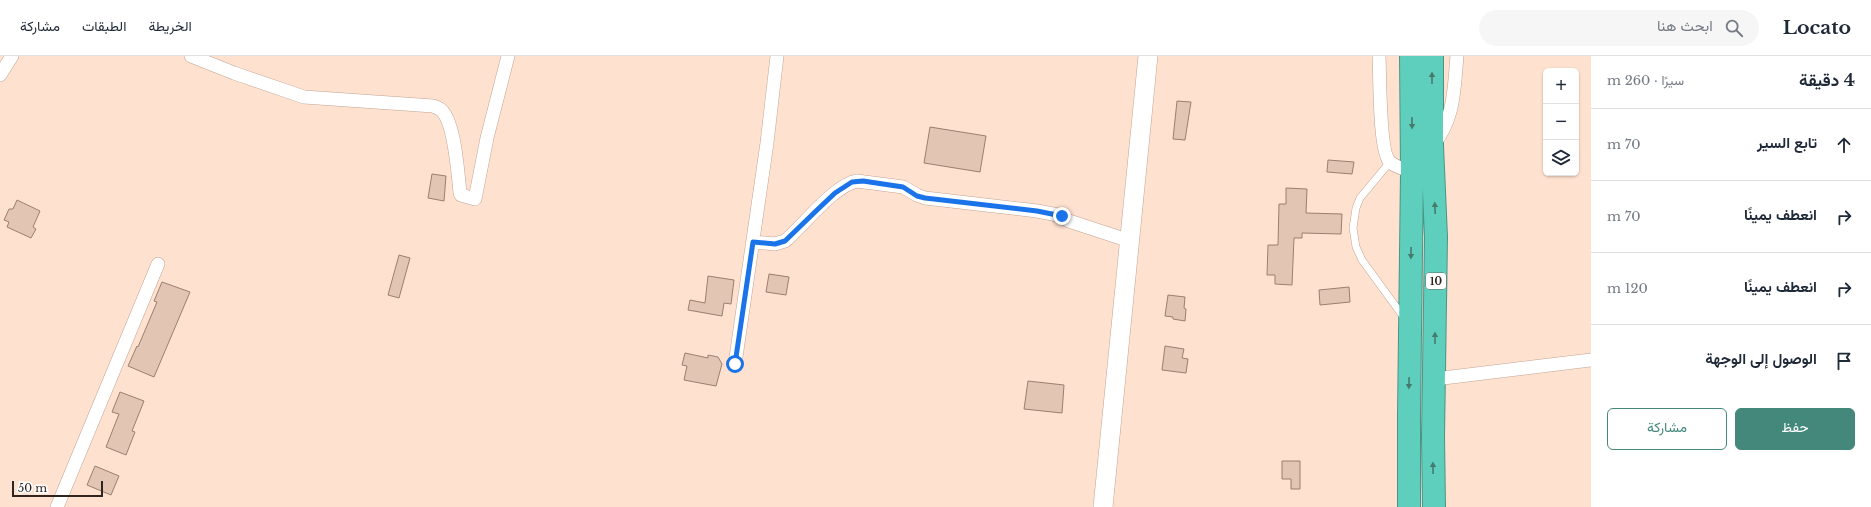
<!DOCTYPE html>
<html lang="ar">
<meta charset="utf-8">
<style>
body{margin:0;font-family:"Libre Baskerville",Vazirmatn,serif;background:#f6f6f7;color:#1f2937;direction:rtl}
.controls{position:absolute;right:12px;top:12px;display:grid;overflow:hidden;border-radius:6px;box-shadow:0 1px 3px #0004}
.controls button{width:36px;height:36px;display:grid;place-items:center;padding:0;border:0;border-bottom:1px solid #e0e1e3;background:#fff;color:#1f2937;font:20px sans-serif}
.scale{position:absolute;left:12px;bottom:10px;width:91px;box-sizing:border-box;padding-left:4px;border:2px solid #2f241e;border-top:0;font-size:11px;line-height:14px;white-space:nowrap;color:#2f241e;-webkit-text-stroke:3px #fff;paint-order:stroke}
.stop{position:absolute;width:12px;height:12px;margin:-9px;border:3px solid #1a73e8;border-radius:50%;background:#fff}
.stop.end{background:#1a73e8;border-color:#fff;box-shadow:0 1px 4px #0008}
.list{margin:0;padding:0;list-style:none}
h2{display:flex;justify-content:space-between;align-items:center;height:52px;margin:0;padding:0 16px;font-size:17px}
h2 small{font-size:13px;font-weight:400;color:#747a83}
.list li{display:grid;grid-template-columns:26px 1fr auto;gap:12px;align-items:center;box-sizing:border-box;height:72px;padding:0 16px;border-top:1px solid #e0e1e3}
.list b{display:block;font-size:15px;white-space:nowrap}
.list em{font-size:13px;font-style:normal;color:#747a83}
.actions{display:flex;gap:8px;padding:12px 16px}
.actions a{flex:1;padding:9px 0;border:1px solid #44887c;border-radius:6px;text-align:center;font-size:14px;color:#44887c}
.actions .main{background:#44887c;color:#fff}
.icon{flex:none;width:22px;height:22px;fill:none;stroke:currentColor;stroke-width:2;stroke-linecap:round;stroke-linejoin:round}
.map{position:relative;flex:none;width:1591px;height:451px;overflow:hidden;direction:ltr}
header{display:flex;align-items:center;gap:24px;box-sizing:border-box;height:56px;padding:0 20px;background:#fff;border-bottom:1px solid #e0e1e3}
header strong{font-size:19px}
nav{display:flex;gap:22px;margin-inline-start:auto;font-size:14px}
.search{width:280px;height:36px;background:#f6f6f7;display:flex;align-items:center;gap:10px;box-sizing:border-box;padding:0 14px;border-radius:22px;color:#747a83;font-size:15px}
main{display:flex}
aside{flex:1;background:#fff}
.map>svg:first-child{display:block}
.building{fill:#e2c5b3;stroke:#9a806f}
.lines{fill:none;stroke-linecap:round;stroke-linejoin:round}
.lane-casing{stroke:#c0a493;stroke-width:8}
.street-casing{stroke:#c0a493;stroke-width:14}
.secondary-casing{stroke:#c0a493;stroke-width:20}
.highway-casing{stroke:#4d9385;stroke-width:24}
.lane{stroke:#fff;stroke-width:7}
.street{stroke:#fff;stroke-width:13}
.secondary{stroke:#fff;stroke-width:19}
.highway{stroke:#5dcfbc;stroke-width:22}
.oneway{fill:#467a6d}
.route{stroke:#1a73e8;stroke-width:5}
.labels{text-anchor:middle;dominant-baseline:central;stroke-width:3.5;stroke-linejoin:round;paint-order:stroke}
.shield{fill:#fff;stroke:#6d6662;stroke-width:1}
.shield-label{font-size:10px;font-weight:bold;fill:#2f241e}
</style>
<header>
<strong>Locato</strong>
<div class="search"><svg class="icon" aria-label="search" viewBox="0 0 24 24"><circle cx="10" cy="10" r="6"/><path d="M15 15l6 6"/></svg>ابحث هنا</div>
<nav><a>الخريطة</a><a>الطبقات</a><a>مشاركة</a></nav>
</header>
<main>
<aside>
<h2>4 دقيقة<small>سيرًا · 260 m</small></h2>
<ul class="list">
<li><svg class="icon" aria-label="ahead" viewBox="0 0 24 24"><path d="M12 20V5M6 11l6-6 6 6"/></svg><div><b>تابع السير</b></div><em>70 m</em></li>
<li><svg class="icon" aria-label="right" viewBox="0 0 24 24"><path d="M7 20v-9h11M14 6l5 5-5 5"/></svg><div><b>انعطف يمينًا</b></div><em>70 m</em></li>
<li><svg class="icon" aria-label="right" viewBox="0 0 24 24"><path d="M7 20v-9h11M14 6l5 5-5 5"/></svg><div><b>انعطف يمينًا</b></div><em>120 m</em></li>
<li><svg class="icon" aria-label="arrive" viewBox="0 0 24 24"><path d="M6 21V4h12l-3 4 3 4H6"/></svg><div><b>الوصول إلى الوجهة</b></div></li>
</ul>
<div class="actions"><a class="main">حفظ</a><a>مشاركة</a></div>
</aside>
<div class="map">
<svg width="1591" height="451" viewBox="0 0 1591 451">
<rect width="100%" height="100%" fill="#ffe1cf"/>
<path class="building" d="M1177 45 1191 46 1185 84 1173 83Z
M930 71 986 80 980 116 924 107Z
M1328 104 1354 106 1352 118 1327 116Z
M432 118 446 120 444 145 428 142Z
M1286 132 1307 133 1306 157 1342 158 1341 178 1302 177V182H1294L1292 229 1275 228V219H1267L1268 189H1278L1279 148H1286Z
M17 144 40 155 33 171 36 173 31 182 7 171 9 166 4 164 9 153H13Z
M399 199 410 202 399 242 388 239Z
M769 218 789 221 786 239 766 236Z
M708 220 734 224 731 248 724 247 722 260 688 254 690 244 705 247Z
M162 226 190 236 154 321 128 310 137 290 138 291 157 246 154 245Z
M1349 231 1350 246 1320 249 1319 234Z
M1168 239 1185 241 1184 252 1186 253 1185 265 1173 263V261L1165 260Z
M1165 290 1184 293 1182 302 1188 303 1186 317 1162 314Z
M685 297 708 302V299L718 301 722 308 716 330 684 324 687 310 682 309Z
M1028 325 1064 329 1062 357 1024 353Z
M120 336 144 345 132 375 135 376 126 399 106 391 119 358 112 356Z
M1282 405H1300V433H1291V423H1282Z
M95 410 119 420 111 439 87 429Z"/>
<g class="lines">
<defs>
<path id="lane" d="M1390 106 1360 142 1356 152 1353 172 1356 191 1362 204 1405 263"/>
<path id="street" d="M191 0 234 17 304 41 433 50C436 51 441 53 443 56 455 70 458 118 460 137L461 139 475 143 487 82 508 0
M1379 0C1380 18 1379 97 1390 106 1395 111 1405 113 1412 116
M0 19 12 0
M1432 90C1455 64 1454 32 1457 0
M753 186 775 188 785 185C803 170 834 129 857 125L903 131 917 139 925 142 1037 155 1058 159 1069 165 1130 185
M735 308 767 87 777 0
M1435 323 1591 304
M57 451 158 208"/>
<path id="secondary" d="M1103 451 1148 0"/>
<path id="highway" d="M1432 0V90L1436 181 1433 381 1434 451
M1409 451V359L1412 116 1411 0"/>
</defs>
<use href="#lane" class="lane-casing"/>
<use href="#street" class="street-casing"/>
<use href="#secondary" class="secondary-casing"/>
<use href="#highway" class="highway-casing"/>
<use href="#lane" class="lane"/>
<use href="#street" class="street"/>
<use href="#secondary" class="secondary"/>
<use href="#highway" class="highway"/>
</g>
<defs><path id="oneway-solid" d="M-6-.8H1V-3.2L6.5 0L1 3.2V.8H-6Z"/></defs>
<g class="oneway">
<use href="#oneway-solid" transform="translate(1432 22) rotate(-90)"/>
<use href="#oneway-solid" transform="translate(1412 67) rotate(89)"/>
<use href="#oneway-solid" transform="translate(1435 152) rotate(-92)"/>
<use href="#oneway-solid" transform="translate(1411 197) rotate(91)"/>
<use href="#oneway-solid" transform="translate(1435 282) rotate(-90)"/>
<use href="#oneway-solid" transform="translate(1409 327) rotate(91)"/>
<use href="#oneway-solid" transform="translate(1433 412) rotate(-91)"/>
</g>
<g class="lines">
<path class="route" d="M735 308 753 186 775 188 785 185 816 155 835 137 852 126 863 125 903 131 917 140 925 142 1037 155 1062 160"/>
</g>
<g class="labels">
<rect class="shield" x="1426" y="217" width="20" height="16" rx="3"/>
<g class="shield-label">
<text x="1436" y="225">10</text>
</g>
</g>
</svg>
<div class="controls">
<button>+</button>
<button>−</button>
<button><svg class="icon" aria-label="layers" viewBox="0 0 24 24"><path d="M12 4l9 5-9 5-9-5zM3 14l9 5 9-5"/></svg></button>
</div>
<div class="scale">50 m</div>
<div class="stop" style="left:735px;top:308px"></div>
<div class="stop end" style="left:1062px;top:160px"></div>
</div>
</main>
